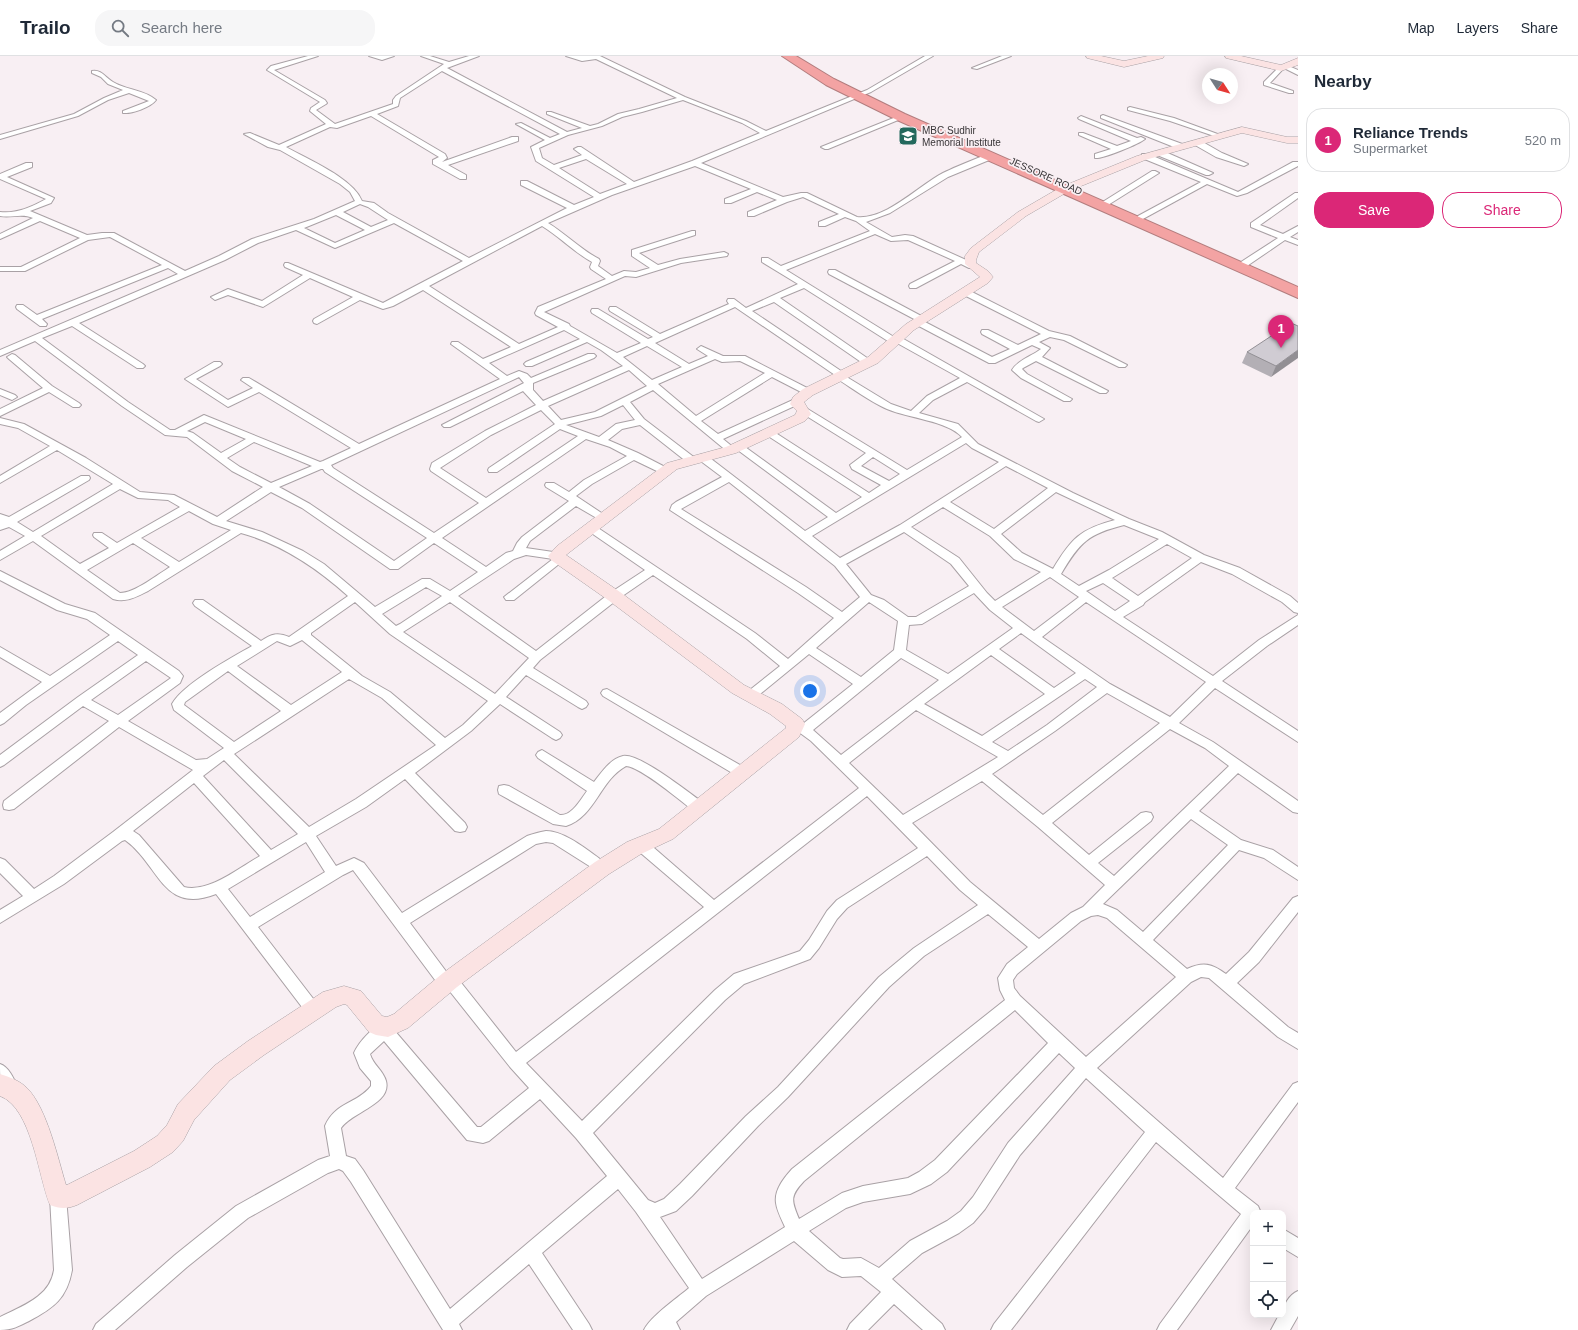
<!DOCTYPE html>
<meta charset="utf-8">
<style>
body{margin:0;font-family:Helvetica,sans-serif;background:#f6f6f7;color:#1f2937}
.controls{position:absolute;right:12px;bottom:12px;display:grid;overflow:hidden;border-radius:8px;box-shadow:0 4px 16px #0002}
.controls button{width:36px;height:36px;display:grid;place-items:center;padding:0;border:0;border-bottom:1px solid #e0e1e3;background:#fff;color:#1f2937;font:20px sans-serif}
.compass{position:absolute;left:1202px;top:12px;width:36px;height:36px;border-radius:50%;background:#fff;box-shadow:0 4px 16px #0002;rotate:126deg}
.you{position:absolute;left:810px;top:635px;width:14px;height:14px;margin:-10px;border:3px solid #fff;border-radius:50%;background:#1a73e8;box-shadow:0 0 0 6px #1a73e833}
.badge{display:grid;place-items:center;width:26px;height:26px;border-radius:50%;background:#db2777;color:#fff;font-size:13px;font-weight:700}
.pin{position:absolute;translate:-50% -33px;filter:drop-shadow(0 1px 2px #0008)}
.pin::after{content:'';position:absolute;top:21px;width:14px;height:12px;background:inherit;clip-path:polygon(0 0,100% 0,50% 100%)}
.list{margin:0;padding:0;list-style:none}
h2{display:flex;justify-content:space-between;align-items:center;height:52px;margin:0;padding:0 16px;font-size:17px}
h2 small{font-size:13px;font-weight:400;color:#747a83}
.list li{display:grid;grid-template-columns:26px 1fr auto;gap:12px;align-items:center;box-sizing:border-box;height:64px;margin:0 8px 8px;padding:0 8px;border:1px solid #e0e1e3;border-radius:16px}
.list b{display:block;font-size:15px;white-space:nowrap}
.list p{margin:0;font-size:13px;white-space:nowrap;color:#747a83}
.list em{font-size:13px;font-style:normal;color:#747a83}
.actions{display:flex;gap:8px;padding:12px 16px}
.actions a{flex:1;padding:9px 0;border:1px solid #db2777;border-radius:16px;text-align:center;font-size:14px;color:#db2777}
.actions .main{background:#db2777;color:#fff}
.icon{flex:none;width:22px;height:22px;fill:none;stroke:currentColor;stroke-width:2;stroke-linecap:round;stroke-linejoin:round}
.map{position:relative;flex:none;width:1298px;height:1274px;overflow:hidden}
header{display:flex;align-items:center;gap:24px;box-sizing:border-box;height:56px;padding:0 20px;background:#fff;border-bottom:1px solid #e0e1e3}
header strong{font-size:19px}
nav{display:flex;gap:22px;margin-inline-start:auto;font-size:14px}
.search{width:280px;height:36px;background:#f6f6f7;display:flex;align-items:center;gap:10px;box-sizing:border-box;padding:0 14px;border-radius:16px;color:#747a83;font-size:15px}
main{display:flex}
aside{flex:1;background:#fff}
.map>svg:first-child{display:block}
.lines{fill:none;stroke-linecap:round;stroke-linejoin:round}
.street-casing{stroke:#a9a1a5;stroke-width:2}
.secondary-casing{stroke:#a9a1a5;stroke-width:1}
.highway-casing{stroke:#b27d7e;stroke-width:2}
.street{fill:#fff;fill-rule:evenodd}
.secondary{fill:#fbe3e3;fill-rule:evenodd}
.highway{fill:#f3a3a3;fill-rule:evenodd}
.wall{fill:#b3afb5}
.shaded-wall{fill:#928f94}
.building{fill:#d0ccd3;stroke:#928f94}
.labels{text-anchor:middle;dominant-baseline:central;stroke-width:3.5;stroke-linejoin:round;paint-order:stroke}
.far-poi-label{font-size:10px;fill:#393638;stroke:#f8eff3;text-anchor:start}
.far-street-label{font-size:10px;fill:#393638;stroke:#f8eff3}
</style>
<header>
<strong>Trailo</strong>
<div class="search"><svg class="icon" aria-label="search" viewBox="0 0 24 24"><circle cx="10" cy="10" r="6"/><path d="M15 15l6 6"/></svg>Search here</div>
<nav><a>Map</a><a>Layers</a><a>Share</a></nav>
</header>
<main>
<div class="map">
<svg width="1298" height="1274" viewBox="0 0 1298 1274">
<rect width="100%" height="100%" fill="#f8eff3"/>
<g class="lines">
<defs>
<path id="street" d="M308 0H318L274 14 325 44 327 47 326 48 316 54 335 68 393 48V44L396 40 444 8 421 0H430L449 6 469 0H479L447 12 567 76 582 72 547 58V56H551L590 70 598 68 618 58 639 53 677 42 596 3 582 5 566 0H600L685 41 746 65 766 75 867 34 925 0H933L871 36 701 107 783 141 801 137H807L857 161C886 164 918 130 943 117 957 110 973 104 988 98H994V102L948 121 890 157 866 166 892 181 905 179 913 180 975 208 976 210 975 212H969L961 208 916 232H910L909 230 910 228 955 205 908 184 891 185 875 178 786 214 894 281H900L1044 363 1039 366 1036 365 967 326 933 344 919 357 958 368 978 388 1073 437 1129 463 1162 476 1204 499 1240 512 1290 540 1298 547V557L1294 556 1282 546 1232 518 1201 506 1145 546 1143 549 1123 561 1213 620 1259 584 1298 559V569L1267 590 1222 625 1298 675V686L1215 632 1179 667 1213 686 1298 745V757L1293 756 1238 717 1199 755 1241 784 1273 794 1298 811V824L1264 802 1239 794 1153 884 1187 913C1204 905 1212 908 1226 918L1249 896 1293 842 1298 840V856L1259 906 1237 927 1288 971 1298 977V993L1278 981 1209 922 1201 921 1191 926 1097 1012 1223 1122 1293 1028 1298 1026V1046L1235 1132 1258 1150 1261 1157H1253V1169L1177 1274H1157L1160 1268 1241 1158 1156 1086 1011 1274H991L994 1268 1145 1076 1086 1022 1020 1099 985 1153 973 1167 959 1177 922 1197 892 1223 942 1268 945 1274H923L894 1248 868 1274H847L850 1268 881 1236 861 1220 842 1221 828 1214 794 1185 706 1240 676 1266 680 1274H644C650 1261 676 1243 689 1232L636 1156 618 1133 542 1197 589 1268 592 1274H573L529 1208 459 1268 462 1274H443L351 1126 343 1115 339 1113 328 1117 248 1162 187 1211 115 1274H93L96 1268 175 1199 236 1150 318 1104 330 1100 325 1070C335 1046 357 1048 371 1030V1025L360 1012 354 997C360 984 375 969 388 964L393 966 395 971 394 974 477 1071H481L529 1032 510 1011 448 933 441 932 353 814 343 819 258 871 318 949 320 954 318 959 313 961 308 959 216 838C162 859 160 809 125 784L122 785 64 828 0 867V854L23 840 0 817V802L5 804 34 833 54 820 113 776 193 714 119 671 14 753 9 754 4 753 3 749 4 745 109 665 83 650 4 709 0 711V699L78 641 138 599 118 585 26 649 4 667 0 669V657L42 626 0 601V591L50 620 110 579 87 563 57 554 0 524V515L65 548 95 557 179 615 183 620 180 627 128 665 196 704 207 703 224 692 174 654 172 648C183 628 231 602 252 590L195 550 193 547 195 544H203L261 585C271 578 278 576 289 581L348 540C317 512 281 488 241 477L148 535C136 541 126 547 113 543L33 485 0 504V495L25 480 9 471 0 474V458L9 461 81 420H89L90 422 89 424 17 466 33 476 113 428 57 394 0 427V420L50 390 18 372 0 368V362L24 368 86 402 140 436 174 439 217 461 263 431 232 415 187 381 165 379 122 350 35 285 0 300V294L178 218 168 212 42 263 47 268 46 270H40L17 253 16 251 17 249H23L37 259 162 209 110 181 88 184 25 215H0V211H21L80 182 40 165 0 183V178L33 162C22 157 12 162 0 160V156C16 158 32 151 46 143L0 123V118L26 107H32V111L7 121 54 142 51 147 30 155 87 179 102 177H114L185 215 219 200 252 183 314 163 355 145 350 136 340 128 280 94 268 91 244 78 250 77 279 89 326 68 310 55 311 52 320 46 267 14 271 10ZM442 15 560 78 550 82 521 67 516 68 545 84 531 91 536 105 594 141 574 149 527 125H521V129L567 152 469 202 388 157 374 147 362 145C353 122 307 103 286 91L330 71 337 72 371 60 439 101 433 104V108L460 123H466V119L448 109 518 85V81H512L442 106 447 102 445 98 377 58 398 50 400 42ZM683 44 742 67 760 77 692 105 634 126 581 91H578L574 93 582 99 554 109 542 102 539 92 568 79 602 70 622 61 642 56ZM586 103 627 128 600 138 559 112ZM695 110 751 133 725 143V147H731L757 136 777 144 748 156V160H754L787 146 803 141 839 158 819 166V170H825L845 161 856 165 870 175 781 210 768 202H762V206L798 228 746 252 734 243H728L727 245 729 248 660 278 616 251H610L609 253 610 255 653 281 648 283 598 253H592L591 255 592 257 641 287 617 297 570 270 569 268 544 256 625 220 636 221 681 207 727 200 728 198 724 196 680 203 658 209 639 197 695 179V175H692L632 194V200L650 212 636 216 624 215 612 220 598 210 600 205 599 203C580 193 566 178 548 167L612 139ZM360 148 368 151 388 164 371 171 343 156ZM336 159 365 174 335 187 304 172ZM394 167 463 205 383 247 288 207H285L284 209 285 211 303 219 262 245 228 233 211 241 215 244 228 239 263 251 310 222 353 241 314 263 313 265 314 267 317 268 360 244 383 253 393 250 423 234 511 291 483 303 458 286H452L451 288 500 323 359 388 249 322H243L241 324 253 332 228 344 196 323 220 310 222 308 220 306H214L185 323 228 351 259 336 351 392 323 405 320 406 204 359 175 374H170L128 346 42 282 72 270 137 312H143L145 310 143 308 79 267 225 204 258 187 296 174 335 192ZM542 170C560 181 574 196 592 206L590 211 591 213 606 223 538 251 535 257 536 259 558 271 519 288 429 230ZM804 232 891 287H897L960 322 927 340 911 355 891 348 845 320 844 317 752 255 774 246 864 308H870L872 306 870 304 780 242ZM735 251 835 319 836 322C852 332 869 345 887 353 908 362 948 365 962 381L907 414 806 352H800L798 354 800 356 866 397 850 409 852 413 881 429 869 437 771 374H765L763 376 765 378 862 441 836 457 741 388H735L733 390 734 392 723 383 801 347 803 345 801 343H795L718 378 701 365 772 321 805 338H811L813 336 811 334 745 300H723L701 290 697 293 708 300 689 308 655 287ZM564 274 580 283 526 306 524 308 526 310H532L587 286 601 294 623 310 543 345 533 334V327L594 302 596 300 594 298H588L531 322 527 318 519 315 507 320 489 307ZM647 290 682 311 652 324 623 301ZM715 303 722 306 740 305 765 317 696 360 658 328ZM629 314 647 330 595 356 561 364 548 350ZM519 321 524 327 442 369 444 371H450L523 335 536 349 485 375 432 407 430 413 431 415 479 447 434 477 333 412 331 409ZM653 334 728 396H734L736 394 735 392 828 461 805 475 706 399 702 398 697 401 698 403 722 421 676 446 672 449 670 454 798 537 834 562 788 603 755 577 595 470 591 469 586 472 587 474 645 514 610 537 536 595 458 540 514 503 526 499 553 503 504 541 506 544H514L564 504 560 497 526 492 530 485 576 450 600 464H608L609 462 576 440 592 428 634 404 661 417H669L670 415 669 413 638 397 608 384 622 373 640 369 687 406H695L696 404 695 402 644 363 630 346ZM623 349 635 364 616 368 599 381 566 369 601 360ZM541 354 555 368 489 412 488 414 489 416H497L560 373 578 380 486 442 440 412 491 379ZM205 366 246 383 221 397 193 377 187 375ZM586 383 610 391 627 400 584 424 569 436 554 427H546L545 429 546 431 569 445 522 481 517 487 513 495 506 497 486 511 442 482ZM254 386 312 410 271 427 240 411 227 402ZM966 387 972 392 999 406 900 469 840 502 812 480ZM873 401 900 418 889 425 861 410ZM1006 410 1048 432 994 473 950 446ZM321 413H323L325 416 427 482 394 505 310 448 279 431ZM729 426 835 510 860 541 842 556 806 531 681 453ZM120 433 138 442 168 444 180 451 117 487 102 477H94L93 479 94 481 109 492 80 508 41 480ZM271 436 302 452 390 513H398L434 487 478 516 450 535 430 523H422L375 551 324 508 303 495 262 476 226 465ZM1056 436 1115 464C1080 473 1071 483 1053 513L1022 497 1001 478ZM943 451 990 480 1014 503 1041 516 995 545 987 537 959 502 911 471ZM189 455 213 468 231 474 179 506 141 482ZM1124 469 1159 483 1109 514 1079 530 1061 518C1080 486 1088 478 1124 469ZM904 476 951 508 969 530 916 561H908L884 544 871 539 846 508ZM133 487 170 511C158 518 135 537 120 537L87 514ZM1167 488 1192 502 1138 540 1112 522ZM653 519 747 583 780 610 746 637 744 640 746 643 750 644 754 643 809 598 853 628 804 667 796 663 792 665 790 668 792 671 811 685 859 732 714 844 646 785 641 783 636 785 634 789 636 793 704 851 516 996 455 919 448 918 410 867 536 788 546 786 553 787 602 818 607 816 609 812 607 808C591 797 566 775 546 775 539 776 533 778 527 780L402 857 364 807 354 802 336 810 316 780 366 751 405 723 455 775 460 776 465 775 467 771 465 767 415 717 471 675 500 648 552 682 556 684 560 682 562 679 560 676 506 641 526 619 578 651 582 653 586 651 588 648 586 645 533 612 540 604 618 543ZM1050 521 1079 541 1034 575 1002 551ZM1103 527 1130 545 1115 555 1086 535ZM426 531 442 540 400 568 396 570 382 558ZM974 537 990 554 1013 572 948 618 906 594 909 569 922 568ZM355 546 390 578 488 645 463 669 445 682 390 636 362 620 311 579V577ZM450 546 529 602 495 638 403 576ZM869 546 898 565 894 594 861 621 816 592ZM1086 546 1206 626 1170 661 1110 628 1042 581ZM1021 577 1076 617 1054 632 999 593ZM302 584 342 616 291 649 237 610 277 585 290 590ZM991 599 1045 638 982 680 924 648ZM901 602 939 624 841 699 813 674ZM146 605 171 622 118 659 91 644ZM228 615 281 655 234 686 184 649 185 646ZM349 623 382 642 436 689 356 743 309 771 234 698ZM1085 623 1097 631 1047 669 1008 695 992 686ZM1107 637 1160 667 1043 759 992 718 1055 675ZM916 654 998 701 903 759 849 707ZM1170 673 1205 692 1229 710 1114 820 1098 807 1151 765 1153 761 1151 757 1146 756 1141 757 1089 799 1052 767ZM224 704 298 778 271 794 203 720ZM982 725 1038 771 1105 829 1083 851 1071 857 1039 883 970 826 912 767ZM194 727 260 800C239 812 209 837 184 831L139 779 133 775ZM867 740 918 792 837 844 827 855 809 884 800 895 734 918 715 934 582 1065 526 1007ZM1191 763 1228 789 1143 876 1117 854 1103 848ZM306 786 325 816 250 861 228 833ZM927 800 960 834 978 849 914 892 879 921 778 1031 746 1060 680 1128 664 1143 655 1147 648 1144 593 1077 725 944 744 928 810 903 819 892 837 863 847 852ZM988 858 1028 891 1007 908 998 922 1000 934 1005 944 792 1113C784 1122 774 1134 776 1147 777 1155 782 1164 785 1171L702 1223 660 1161 676 1155 692 1140 758 1070 788 1041 889 931 924 900ZM1098 859 1107 862 1176 921 1086 1001 1020 940 1014 932 1013 924 1017 918 1081 865 1091 860ZM1015 954 1048 987 935 1104 919 1116 908 1122 863 1130 842 1137 799 1163C791 1144 790 1140 804 1125ZM384 985 467 1084 483 1087 489 1085 540 1043 576 1082 607 1120 450 1253 363 1114 355 1103 346 1100 341 1072C352 1056 392 1048 386 1025 383 1014 373 1009 370 998ZM1059 997 1075 1012 1008 1087 973 1141 961 1155 947 1165 910 1185 879 1212 861 1202 843 1203 840 1202 809 1175 846 1152 863 1146 910 1138 931 1128 947 1116Z
M369 0H394L382 4Z
M1002 0H1011L977 13 972 12Z
M1286 9 1298 14V19L1284 12 1270 27 1293 35V37H1289L1264 29V26L1279 11Z
M92 15C101 13 106 22 113 26 126 34 145 34 156 44 151 51 132 58 123 57V55L149 45 129 37 108 44 78 60 0 83V79L74 58 104 42 123 34 108 28 101 21 92 17Z
M1130 51 1174 62 1223 80 1221 81H1217L1170 65 1128 54V52Z
M901 59 903 60V62L828 93H825L821 91Z
M1103 59 1185 89 1186 91 1182 93H1179L1101 62V60Z
M1081 60 1137 82 1141 81 1145 83C1139 88 1103 103 1095 102V98L1111 93 1079 79V77H1083L1117 90 1131 85 1079 63 1078 62Z
M1195 85H1201L1222 97 1248 108 1244 110 1216 101 1195 89Z
M1157 95H1163L1213 117 1209 119H1206L1157 99Z
M1142 98H1148L1238 136 1293 106H1298V110L1247 137 1237 140 1207 128 1141 164 1137 162 1138 160 1201 126 1142 102Z
M1152 115H1155L1159 117 1108 149H1105L1101 147Z
M1295 137H1298V142L1260 169 1283 178 1298 170V176L1290 181 1298 184V189L1285 184 1247 210H1241V206L1278 182 1251 171V167Z
M829 214H835L925 262 926 264 925 266 992 301 1010 293 982 278 981 276 982 274H988L1018 289 1041 278 962 238 961 236 962 234H968L1049 275 1070 280 1127 309 1125 311H1119L1064 284 1050 281 1039 286 1050 292 1042 301 1108 335 1106 337H1100L1036 305 1023 312 1022 313 1027 318 1072 343 1070 345H1064L1021 322 1012 314C1018 304 1032 300 1041 293L1032 289 995 307H989L915 268 914 266 916 264 829 218 828 216Z
M12 298 15 299 52 330 79 347 81 349 79 351H73L49 336 0 360V353L43 332 9 303 7 301Z
M0 333 15 339 17 341 12 344 0 339Z
M607 633 747 713 749 717 747 721 743 722 739 721 603 640 601 637 603 634Z
M542 694 594 726C602 716 610 703 623 700 640 697 690 738 705 748L707 752 705 756 700 757 695 756C681 745 641 711 626 710 600 724 595 761 566 770L553 768 499 738 498 734 499 730 504 729 509 730 560 759C572 760 581 743 587 735L538 702 536 699 538 696Z
M0 1008C9 1011 14 1023 18 1032L15 1037 10 1039C0 1034 0 1020 0 1008Z
M58 1133 64 1135 66 1141 72 1214C67 1242 54 1252 29 1265 19 1270 12 1274 0 1274V1261C22 1250 50 1241 54 1214L50 1141 52 1135Z
M1283 1173 1298 1182V1201L1283 1192Z
M1298 1235V1260L1290 1274H1271L1279 1259H1283C1283 1249 1289 1239 1298 1235Z"/>
<path id="secondary" d="M1086 0H1101L1124 5 1148 0H1164L1163 2 1124 11 1087 2Z
M1225 0H1241L1281 9 1298 2V9L1281 15 1226 2Z
M1242 71 1287 81H1298V87H1287L1242 77 1145 104 1069 135 1026 160 979 196 976 204V207L988 215 993 221 988 227 914 274 878 307 813 339 804 346 811 358 805 365 736 397 677 413 566 499 620 536 744 629 782 648 802 663 805 668 799 681 673 783 641 798 609 818 457 931 408 972 388 981 376 979 369 976 347 949 344 948 336 951 264 999 230 1024 194 1064 183 1085 173 1096 150 1111 77 1149C67 1153 60 1153 50 1149 38 1120 32 1052 0 1040V1018C10 1021 20 1025 27 1032 47 1052 58 1103 66 1129H67L134 1095 157 1080 167 1069 178 1048 214 1010 248 985 323 936 344 930 361 935 382 960 387 961 394 958 443 917 595 806 627 786 659 773 786 672V670L770 658 732 637 608 544 551 504 548 500 557 490 667 407 726 391 795 359 797 355 790 348 793 341 803 333 868 301 906 268 980 221 965 208V200L971 192 1018 156 1061 131 1137 100Z"/>
<path id="highway" d="M782 0H796L834 23 905 58 1298 231V242L897 64 826 29Z"/>
</defs>
<use href="#street" class="street-casing"/>
<use href="#secondary" class="secondary-casing"/>
<use href="#highway" class="highway-casing"/>
<use href="#street" class="street"/>
<use href="#secondary" class="secondary"/>
<use href="#highway" class="highway"/>
</g>
<path class="wall" d="M1298 270 1271 321 1242 307 1247 296Z"/>
<path class="shaded-wall" d="M1298 294V302L1271 321 1276 310Z"/>
<path class="building" d="M1291 267 1298 270V294L1276 310 1247 296Z"/>
<defs>
<symbol id="school-square" viewBox="-11 -11 22 22"><rect x="-9" y="-9" width="18" height="18" rx="4" fill="#23695d" stroke="#f8eff3"/><path d="M0-5L7-2L0 1L-7-2ZM-4 1L0 2.5L4 1V4Q0 6-4 4Z" fill="#fff"/></symbol>
</defs>
<g fill-rule="evenodd">
<use href="#school-square" x="897" y="69" width="22" height="22"/>
</g>
<g class="labels">
<g class="far-poi-label">
<text x="922" y="74">MBC Sudhir<tspan x="922" dy="12">Memorial Institute</tspan></text>
</g>
<g class="far-street-label">
<text transform="translate(1046 120) rotate(24)">JESSORE ROAD</text>
</g>
</g>
</svg>
<div class="controls">
<button>+</button>
<button>−</button>
<button><svg class="icon" aria-label="locate" viewBox="0 0 24 24"><circle cx="12" cy="12" r="6"/><path d="M12 2v4M12 18v4M2 12h4M18 12h4"/></svg></button>
</div>
<svg class="compass" viewBox="-18 -18 36 36"><path d="M0-13l5 13h-10z" fill="#e53935"/><path d="M0 13l5-13h-10z" fill="#747a83"/></svg>
<div class="you"></div>
<div class="pin badge" style="left:1281px;top:292px">1</div>
</div>
<aside>
<h2>Nearby<small></small></h2>
<ul class="list">
<li><span class="badge">1</span><div><b>Reliance Trends</b><p>Supermarket</p></div><em>520 m</em></li>
</ul>
<div class="actions"><a class="main">Save</a><a>Share</a></div>
</aside>
</main>
